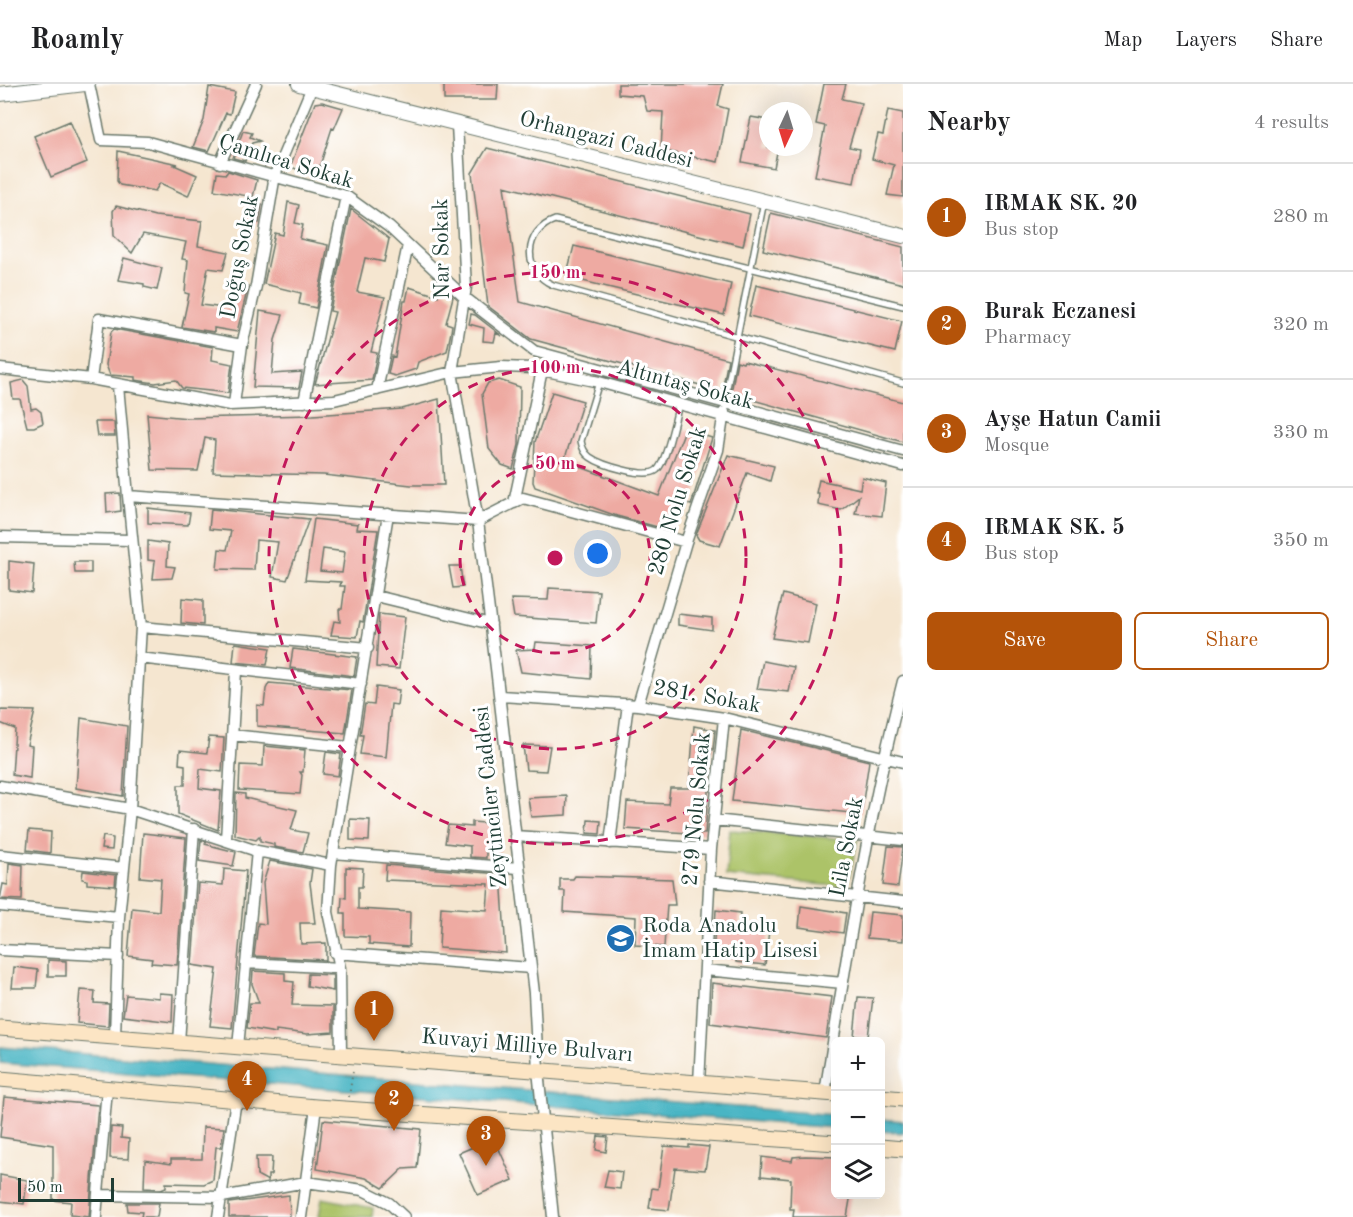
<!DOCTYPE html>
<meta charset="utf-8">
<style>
body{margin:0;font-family:"Old Standard TT",serif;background:#f6f6f6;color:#202124}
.controls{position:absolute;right:18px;bottom:18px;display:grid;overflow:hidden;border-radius:9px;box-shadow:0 6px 24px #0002}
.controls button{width:54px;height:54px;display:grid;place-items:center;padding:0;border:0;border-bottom:2px solid #e0e0e0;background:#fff;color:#202124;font:30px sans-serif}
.compass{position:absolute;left:759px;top:18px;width:54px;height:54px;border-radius:50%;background:#fff;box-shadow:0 6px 24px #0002;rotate:184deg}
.scale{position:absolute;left:18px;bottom:15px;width:96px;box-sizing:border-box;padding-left:6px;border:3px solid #1f3d34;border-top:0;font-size:16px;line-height:21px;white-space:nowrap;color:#1f3d34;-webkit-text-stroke:4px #fff;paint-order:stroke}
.you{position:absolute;left:598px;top:470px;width:21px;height:21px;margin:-15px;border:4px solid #fff;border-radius:50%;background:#1a73e8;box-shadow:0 0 0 9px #1a73e833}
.badge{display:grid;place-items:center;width:39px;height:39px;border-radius:50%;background:#b45309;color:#fff;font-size:20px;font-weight:700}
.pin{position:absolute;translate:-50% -50px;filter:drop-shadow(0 2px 3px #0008)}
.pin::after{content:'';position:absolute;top:32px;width:21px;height:18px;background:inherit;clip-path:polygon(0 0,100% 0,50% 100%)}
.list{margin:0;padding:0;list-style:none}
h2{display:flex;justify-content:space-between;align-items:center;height:78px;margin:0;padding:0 24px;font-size:26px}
h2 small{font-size:20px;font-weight:400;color:#757577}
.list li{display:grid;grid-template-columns:39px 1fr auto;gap:18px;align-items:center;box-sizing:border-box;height:108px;padding:0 24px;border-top:2px solid #e0e0e0}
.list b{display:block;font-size:22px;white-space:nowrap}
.list p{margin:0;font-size:20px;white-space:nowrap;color:#757577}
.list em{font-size:20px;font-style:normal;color:#757577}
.actions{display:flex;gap:12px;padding:18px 24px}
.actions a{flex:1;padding:14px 0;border:2px solid #b45309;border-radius:9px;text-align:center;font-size:21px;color:#b45309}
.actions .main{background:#b45309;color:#fff}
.icon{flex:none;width:33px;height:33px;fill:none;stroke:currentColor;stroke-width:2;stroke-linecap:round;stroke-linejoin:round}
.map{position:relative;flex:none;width:903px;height:1133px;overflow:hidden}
header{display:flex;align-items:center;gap:36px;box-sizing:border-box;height:84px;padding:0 30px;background:#fff;border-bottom:2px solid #e0e0e0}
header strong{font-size:28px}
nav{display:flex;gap:33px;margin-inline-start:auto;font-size:21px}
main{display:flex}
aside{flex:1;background:#fff}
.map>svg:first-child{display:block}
.green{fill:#acc368;stroke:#66804e;stroke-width:1.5}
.water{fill:#48b5c4;stroke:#34797c;stroke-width:1.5}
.building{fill:#eeaaa2;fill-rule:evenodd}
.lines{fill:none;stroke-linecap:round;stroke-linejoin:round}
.service-casing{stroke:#6a786b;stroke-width:8}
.minor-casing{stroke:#6a786b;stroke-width:13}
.tertiary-casing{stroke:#6a786b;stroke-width:16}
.secondary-casing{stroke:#6a786b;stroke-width:17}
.path{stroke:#6a786b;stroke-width:2;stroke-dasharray:1.5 4.5;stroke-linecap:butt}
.service{stroke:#fff;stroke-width:5}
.minor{stroke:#fff;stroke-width:10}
.tertiary{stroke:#fff;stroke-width:14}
.secondary{stroke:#fce5c4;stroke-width:15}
.ring{fill:none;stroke:#c2185b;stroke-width:3;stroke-dasharray:10 8}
.labels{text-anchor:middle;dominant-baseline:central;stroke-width:6;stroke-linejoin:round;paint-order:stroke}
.street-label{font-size:22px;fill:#1f3d34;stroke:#fff}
.poi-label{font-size:22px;fill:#1f3d34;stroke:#fff;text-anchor:start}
.centre{fill:#c2185b;stroke:#fff;stroke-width:3}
.ring-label{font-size:18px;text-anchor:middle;font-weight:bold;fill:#c2185b;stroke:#fff;stroke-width:6;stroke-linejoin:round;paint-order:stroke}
</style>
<header>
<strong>Roamly</strong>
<nav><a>Map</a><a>Layers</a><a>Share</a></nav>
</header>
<main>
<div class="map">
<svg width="903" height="1133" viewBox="0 0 903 1133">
<rect width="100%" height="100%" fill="#fff"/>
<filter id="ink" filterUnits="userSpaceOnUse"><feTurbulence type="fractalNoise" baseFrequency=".0167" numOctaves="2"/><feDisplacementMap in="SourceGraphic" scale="12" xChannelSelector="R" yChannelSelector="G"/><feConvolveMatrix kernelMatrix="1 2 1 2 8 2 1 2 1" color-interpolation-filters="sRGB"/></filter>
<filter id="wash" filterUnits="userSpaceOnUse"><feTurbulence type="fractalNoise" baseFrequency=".008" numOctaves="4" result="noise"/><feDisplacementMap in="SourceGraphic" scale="24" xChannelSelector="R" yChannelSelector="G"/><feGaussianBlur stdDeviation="1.35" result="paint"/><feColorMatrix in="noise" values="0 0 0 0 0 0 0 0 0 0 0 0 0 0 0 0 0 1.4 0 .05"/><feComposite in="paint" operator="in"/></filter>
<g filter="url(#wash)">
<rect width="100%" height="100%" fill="#f5e6d0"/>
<path class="green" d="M730 746 858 756 847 803 726 792Z
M322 1114 373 1124 372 1133H319Z"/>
<path class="water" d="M0 963 835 1031V1044L0 979Z
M881 1035 903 1037V1049L881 1047Z"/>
<g id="blocks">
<path class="building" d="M444 0H498L497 16H444Z
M618 0H723L718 22 728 25 718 78 661 66 663 28 647 27 643 12 618 10Z
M824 0H846L842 15 862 19 849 63 860 65 854 99 815 92 825 42 816 40Z
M209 3 235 8 230 30 226 29 209 67 193 63 204 36Z
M322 18 343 24 334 45 332 44 317 91 290 83 315 19Z
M888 26 903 29V113L887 111 894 81 872 75 878 50 883 51Z
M751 33 768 36V63H778L774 84 742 78Z
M70 37 87 78 51 93 34 52Z
M243 47 252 49 250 53 260 57 252 59 245 77 233 74Z
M487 64 750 130 743 162 504 102 520 218 728 275 722 307 531 255 488 222 472 89Z
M118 67 178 80 174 81 197 91 188 112 160 99 155 107 120 101 117 97Z
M228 87 257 96 253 113 214 106 217 89 226 90Z
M250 117 262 120 259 139 246 137Z
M288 118 299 121 295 139 303 141 300 155 328 161 316 224 299 220 301 209 264 200 275 149 283 151Z
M116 122 155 132 202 137 198 162 228 168 223 186 208 184 201 221 232 225 238 201 248 203 237 248 214 244V248L182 243 189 210 185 209 188 176 182 175 186 158 143 150 132 169 114 152 113 127Z
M351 125 389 155 384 178 365 174 357 208 385 213 371 268 377 269 372 296 315 300 335 228 330 227Z
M771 129 903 163V200L763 166Z
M574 162 731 200 724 231 566 193Z
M124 174 162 184 157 206 144 203V200L118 196Z
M756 201 902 237 895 268 749 232Z
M409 203 438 212 441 203 453 213 446 239 452 241 451 248 447 267 418 278 416 285 395 292 388 290 392 272 395 273 404 217H406Z
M260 227 283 231 275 256 272 290 302 288 299 304 253 303Z
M471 230 475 231 502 252 496 249 494 258 483 257 484 244 469 240Z
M114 245 213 263 212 276 232 280 228 309 182 304 176 296 155 299 135 296V293L110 291 106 281 111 248Z
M737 277 743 279 744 277 903 318V358L735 311 731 309Z
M23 296 28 302 31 325 36 324 41 328 43 339 34 343H27L20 315H13L11 299Z
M499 296 520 303 519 361 513 385 502 381 489 365 482 310 488 299Z
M552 308 583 317 564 377 659 412 685 346 712 354 691 421 684 419 678 435 670 434 665 445 617 432 535 403 533 398 535 358Z
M439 315 444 401H411L324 391 213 388 215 356 205 354 198 387 152 386 147 330 188 334 313 331 402 325Z
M95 338H114L115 352H97Z
M728 371 774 382 770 397 747 389 720 462 699 456 696 451Z
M862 393 886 399 882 432 855 429 859 412 841 426 818 421 819 409H816L819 396 860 405Z
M120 409 121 427 107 429 106 410Z
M148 424 190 429 188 441 148 439Z
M211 425 309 435 287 496 272 493 278 458 256 456 254 486 217 485 219 465 227 466 231 447 209 445Z
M314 435 358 440 357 445 378 446 363 538 360 537 357 553 331 551 334 537 340 538 339 525H342L345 502H340L341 498 305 496ZM323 465 345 468 342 489 320 487Z
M148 457 168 460 167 482 175 483 172 494 153 495 155 477 148 476Z
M9 477 34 480 32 509 9 506Z
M74 478H91V489H75Z
M449 482H460L463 503 453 504Z
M549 504 599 507 596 539 514 533 511 515 548 516Z
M783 510 816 519 808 559 772 554Z
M182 514 203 516V541L181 539Z
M379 530 405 533 399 585 376 583Z
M678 530 712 534V546L678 541Z
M536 558 592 562 591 595 521 588 516 566 535 565Z
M235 559 270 564 267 581 233 578Z
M293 565 357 573 354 592 290 584Z
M763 577 794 583 789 608 757 605Z
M269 599 352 606 345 649 257 642V621L264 622 266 605Z
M376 603 399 606 397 621 391 620 386 673 360 670 363 651H360L365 620 374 621Z
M0 626 35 627 27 661 32 662 30 694 12 691 15 645 0 639Z
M81 634 127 642 123 712 76 704Z
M694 642 715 646 713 666H711L705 750 625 745 627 718 668 720 670 704H689Z
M741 646 869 677 861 730 732 717Z
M209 653 224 654 222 688 200 685 199 704 221 707 218 746 178 730V701H185V681L179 680 180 666 207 669Z
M523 661 550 662 546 687 526 686Z
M264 662 305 666 303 688H300L302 691 300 710 239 706 240 681 263 682Z
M326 668 341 670 338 692 323 690Z
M236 709 245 710V714L297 726 291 746 308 749 303 768 274 763V760L260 757V752L256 756 235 751Z
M567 712 566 731 531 733 528 714Z
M350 735 370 736 369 757 350 756Z
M588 736 601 737 600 750 587 749Z
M472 738 497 740 500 768 486 767V774L470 773V762L445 759 448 741 472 743Z
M29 746 51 748 50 769 27 766Z
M143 749 186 754 177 881 151 879 152 875 128 872 132 824 159 827 161 795 140 793Z
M103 752 113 754 112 766 101 765Z
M201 756 207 758 205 760 236 768 233 782 199 777Z
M888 762 903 763 898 803 883 801Z
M270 777 312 785 310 799 315 839H300L301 860 326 859V876L254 872 258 839 266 840 263 799Z
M9 779 23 781 22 816 0 815 3 800 8 801Z
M386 781 501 790 506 869 439 864 441 823 487 826 489 800 385 796Z
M346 783 363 784 362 803H358V825L410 828 409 863 369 860V853L345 852V829H341L342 813 346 814Z
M224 785 246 787 232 944 210 942 217 885 192 881 198 799 223 801Z
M83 787 116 791 115 802 87 800V796L82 795Z
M575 792 672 795 675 821H667L664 863 635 861 636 833 564 828 565 807H560V795H573Z
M801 822 846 829 843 849 799 843Z
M716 826 740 829 739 843 769 846 765 881 736 878V875L713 874Z
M870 828 903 831V857L867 854Z
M48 876 66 877V892H48Z
M14 883 38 886 36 904H12Z
M253 887 285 889V897L294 898 292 921 333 922V948L307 950 276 946V949L247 944 250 919H259L252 900Z
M308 890 333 891V907L307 902Z
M712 899 832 913 826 954 710 939Z
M80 906 95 907 94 919 109 920 108 942 77 939Z
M159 909 173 910 172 938 123 932 126 911 159 914Z
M858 913 873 914 868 953 854 952Z
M4 1013 98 1021 89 1133 70 1131 71 1118 53 1116V1061L0 1053Z
M323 1036 421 1045 417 1084 403 1085 383 1104 366 1094 317 1085Z
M111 1043 122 1044 121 1054 129 1055 128 1075 110 1074Z
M203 1043 224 1044 221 1063H216L213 1096 204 1100 166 1099V1103L161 1105 144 1104 145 1076 171 1080V1075H202Z
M598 1052 608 1053 606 1068 596 1066Z
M494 1054 513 1096 478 1111 459 1069Z
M689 1061 709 1063 705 1086 675 1084 669 1126 649 1124 652 1104 658 1105 664 1062 689 1064Z
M805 1072 836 1073V1110H851L847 1133H793L794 1125H790L791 1095 761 1092 762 1073 792 1077 793 1073Z
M256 1073H272L271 1091H268V1097L257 1091Z
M608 1086 622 1088 620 1105 604 1103Z
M0 1091 27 1096 24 1120 0 1117Z
M289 1111 290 1133H229V1119Z
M127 1119H159L157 1133H141L142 1128 128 1127Z"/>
</g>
</g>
<g filter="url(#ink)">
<use href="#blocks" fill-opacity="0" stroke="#6a786b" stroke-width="1.5"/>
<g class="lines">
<defs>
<path id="service" d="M903 222 555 136C523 147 522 188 553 201L903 299
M599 298 581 357C582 363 584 369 590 373 601 381 646 395 657 386 667 377 675 334 679 320
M724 319 764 117"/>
<path id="minor" d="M89 0 101 56 148 58 346 112 389 143 464 213 534 267 903 367
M457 41 466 203 452 288 478 437 496 584 534 909 538 986 553 1133
M220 79 256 0
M0 285 91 295 230 321 334 316 452 288 501 283 532 284 599 298 903 382
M91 295 99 235 242 261
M118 302 128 412
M377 306 408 161
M304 318 346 112
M234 320 242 261 256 202 275 91 312 3
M514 419 542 286
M0 453 130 456
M376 512 491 540
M141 543 368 564
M139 574 361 600
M500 612 638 621 724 634 903 678
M638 621 686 458 718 366 724 328
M232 651 349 663
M0 702 130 725 257 767 331 781
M714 736 903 756
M515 752 711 765
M226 755 236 587
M610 759 628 620
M333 769 518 784
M0 771 124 784
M709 797 903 818
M0 822 119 833
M0 866 118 872
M335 869 531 884
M246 879 340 884
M705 886 843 899
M115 952 119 833 130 725 141 543 128 412 478 437 523 414 686 458
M179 958 194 745
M238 963 257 767
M341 970 340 884 328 828 331 781 388 430
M699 999 711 765 724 634
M825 1009C847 871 868 733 903 597
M99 1111 222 1113 306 1098 363 1106 389 1119 404 1133
M96 1133 107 1005
M218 1133 236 1016
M301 1133 316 1023"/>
<path id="tertiary" d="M299 0 903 152
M0 10 85 0"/>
<path id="secondary" d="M0 944 836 1010
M0 995 316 1023 836 1059
M880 1013 903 1015
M880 1063 903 1065"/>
</defs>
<use href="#service" class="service-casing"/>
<use href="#minor" class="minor-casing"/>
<use href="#tertiary" class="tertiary-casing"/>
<use href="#secondary" class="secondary-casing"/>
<path class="path" d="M349 1013 353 986"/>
<use href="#service" class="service"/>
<use href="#minor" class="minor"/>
<use href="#tertiary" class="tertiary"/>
<use href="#secondary" class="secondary"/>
</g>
</g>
<g class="ring">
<circle cx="555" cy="474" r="95"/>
<circle cx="555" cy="474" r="191"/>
<circle cx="555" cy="474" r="286"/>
</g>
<defs>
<symbol id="school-disc" viewBox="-11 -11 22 22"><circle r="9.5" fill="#1f6fb2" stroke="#fff"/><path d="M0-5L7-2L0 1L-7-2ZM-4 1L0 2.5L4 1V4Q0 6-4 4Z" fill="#fff"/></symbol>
</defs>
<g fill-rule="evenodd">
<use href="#school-disc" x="604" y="838" width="33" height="33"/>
</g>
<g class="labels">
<g class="street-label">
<text transform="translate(606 56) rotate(14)">Orhangazi Caddesi</text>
<text transform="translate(286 78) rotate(17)">Çamlıca Sokak</text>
<text transform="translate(442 165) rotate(-91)">Nar Sokak</text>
<text transform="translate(240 173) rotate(-79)">Doğuş Sokak</text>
<text transform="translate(685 301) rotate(15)">Altıntaş Sokak</text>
<text transform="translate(678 417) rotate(-73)">280 Nolu Sokak</text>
<text transform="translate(707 613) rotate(10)">281. Sokak</text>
<text transform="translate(491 713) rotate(-96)">Zeytinciler Caddesi</text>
<text transform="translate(697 725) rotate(-85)">279 Nolu Sokak</text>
<text transform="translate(847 763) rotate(-79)">Lila Sokak</text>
<text transform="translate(527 962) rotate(5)">Kuvayi Milliye Bulvarı</text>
</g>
<g class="poi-label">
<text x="642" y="842">Roda Anadolu<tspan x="642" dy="25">İmam Hatip Lisesi</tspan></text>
</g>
</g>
<circle cx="555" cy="474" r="9" class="centre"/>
<g class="ring-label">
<text x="555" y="194">150 m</text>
<text x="555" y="289">100 m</text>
<text x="555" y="385">50 m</text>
</g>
</svg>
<div class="controls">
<button>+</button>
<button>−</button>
<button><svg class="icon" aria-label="layers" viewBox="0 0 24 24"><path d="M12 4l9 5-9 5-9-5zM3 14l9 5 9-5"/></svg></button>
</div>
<svg class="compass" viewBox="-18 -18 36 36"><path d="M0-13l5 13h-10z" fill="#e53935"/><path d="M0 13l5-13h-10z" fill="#757577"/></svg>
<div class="scale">50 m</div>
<div class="you"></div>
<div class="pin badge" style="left:374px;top:957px">1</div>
<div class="pin badge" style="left:394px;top:1047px">2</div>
<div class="pin badge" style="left:486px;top:1082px">3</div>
<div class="pin badge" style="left:247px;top:1027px">4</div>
</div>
<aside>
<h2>Nearby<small>4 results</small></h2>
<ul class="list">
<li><span class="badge">1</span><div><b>IRMAK SK. 20</b><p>Bus stop</p></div><em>280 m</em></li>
<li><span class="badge">2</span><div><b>Burak Eczanesi</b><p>Pharmacy</p></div><em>320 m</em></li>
<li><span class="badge">3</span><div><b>Ayşe Hatun Camii</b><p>Mosque</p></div><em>330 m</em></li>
<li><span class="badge">4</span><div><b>IRMAK SK. 5</b><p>Bus stop</p></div><em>350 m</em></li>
</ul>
<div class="actions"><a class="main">Save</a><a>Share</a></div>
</aside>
</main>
